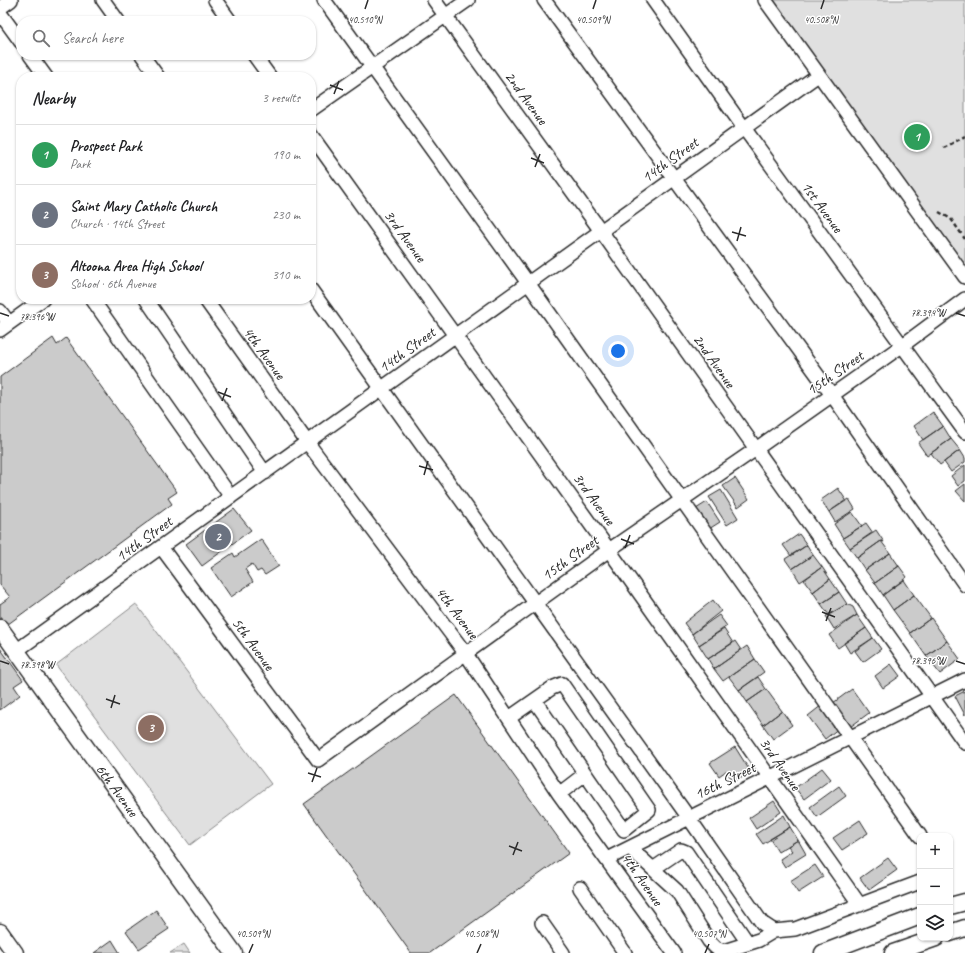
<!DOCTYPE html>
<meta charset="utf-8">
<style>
body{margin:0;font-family:Caveat,sans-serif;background:#f6f6f6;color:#202124}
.controls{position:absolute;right:12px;bottom:12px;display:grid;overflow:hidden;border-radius:8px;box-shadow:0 1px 3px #0004}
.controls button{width:36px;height:36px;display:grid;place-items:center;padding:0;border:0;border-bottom:1px solid #e0e0e0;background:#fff;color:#202124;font:20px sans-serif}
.you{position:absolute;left:618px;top:351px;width:14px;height:14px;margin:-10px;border:3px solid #fff;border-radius:50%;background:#1a73e8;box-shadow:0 0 0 6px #1a73e833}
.badge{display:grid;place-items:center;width:26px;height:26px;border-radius:50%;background:#d93025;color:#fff;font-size:13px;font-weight:700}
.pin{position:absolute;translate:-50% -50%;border:2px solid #fff;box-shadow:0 1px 4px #0006}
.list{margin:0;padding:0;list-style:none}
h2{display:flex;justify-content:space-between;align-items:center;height:52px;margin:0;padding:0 16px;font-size:17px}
h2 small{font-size:13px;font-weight:400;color:#757577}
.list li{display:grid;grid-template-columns:26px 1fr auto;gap:12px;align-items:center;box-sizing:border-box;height:60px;padding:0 16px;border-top:1px solid #e0e0e0}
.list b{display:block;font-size:15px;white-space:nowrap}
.list p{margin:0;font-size:13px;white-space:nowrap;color:#757577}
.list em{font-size:13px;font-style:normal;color:#757577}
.icon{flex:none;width:22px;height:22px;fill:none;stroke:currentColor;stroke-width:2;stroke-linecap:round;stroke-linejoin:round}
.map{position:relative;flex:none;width:965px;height:953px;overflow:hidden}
.search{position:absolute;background:#fff;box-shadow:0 1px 3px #0004;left:16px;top:16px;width:300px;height:44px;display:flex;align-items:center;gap:10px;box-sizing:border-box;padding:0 14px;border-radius:16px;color:#757577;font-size:15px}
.panel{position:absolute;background:#fff;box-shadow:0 1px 3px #0004;left:16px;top:72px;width:300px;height:232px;border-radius:16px}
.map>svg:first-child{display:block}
.green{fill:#e0e0e0;stroke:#868686}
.building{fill:#cbcbcb;stroke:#2b2b2b}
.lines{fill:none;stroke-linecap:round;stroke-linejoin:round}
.minor-casing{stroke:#2b2b2b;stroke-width:16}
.major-casing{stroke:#2b2b2b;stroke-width:19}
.path{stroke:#2b2b2b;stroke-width:2.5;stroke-dasharray:4 3;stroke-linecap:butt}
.minor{stroke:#fff;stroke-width:13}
.major{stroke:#fff;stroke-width:16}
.ticks{fill:none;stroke:#2b2b2b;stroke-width:1.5}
.labels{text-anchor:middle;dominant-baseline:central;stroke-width:3;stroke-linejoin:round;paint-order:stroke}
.street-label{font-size:16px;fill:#2b2b2b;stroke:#fff}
.ticks-label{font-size:10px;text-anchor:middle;fill:#2b2b2b;stroke:#fff;stroke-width:3;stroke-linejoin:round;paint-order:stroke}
</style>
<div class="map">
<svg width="965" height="953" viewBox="0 0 965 953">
<rect width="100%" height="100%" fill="#fff"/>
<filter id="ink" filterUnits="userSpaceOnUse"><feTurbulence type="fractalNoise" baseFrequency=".025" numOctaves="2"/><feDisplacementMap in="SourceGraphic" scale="8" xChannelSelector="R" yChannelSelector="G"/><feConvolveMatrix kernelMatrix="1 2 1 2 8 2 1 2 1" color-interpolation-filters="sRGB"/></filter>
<g filter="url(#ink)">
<path class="green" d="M773 0H965V275Z
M136 604 271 784 190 845 56 665Z
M184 944 190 953H170Z"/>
<path class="building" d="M53 338 57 345 66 338 177 492 168 498 172 504 0 630V604L10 597 0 585V377Z
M933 412 943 426 923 440 914 426Z
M943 426 951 439 927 456 918 443Z
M951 439 960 450 940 465 931 453Z
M960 450 965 458V462L951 472 944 462Z
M965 465V481L958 486 951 476Z
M735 478 749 499 738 507 723 486Z
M965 484V501L956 491Z
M838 488 846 500 829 512 821 500Z
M721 490 738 518 727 525 709 497Z
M849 499 855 509 835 522 829 512Z
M707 502 720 522 709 529 696 509Z
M234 509 251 530 202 566 186 544Z
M852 512 862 526 843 538 834 524Z
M866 523 873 533 850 548 843 538Z
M876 530 884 542 881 541 857 558 850 548Z
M799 534 807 545 791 556 783 545Z
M261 539 279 566 265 575 261 570 257 572 252 564 245 569 253 582 231 597 211 568 233 553 235 557Z
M881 541 890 553 865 570 857 558Z
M807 545 813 555 792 569 785 559Z
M890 553 899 566 875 583 865 570Z
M813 555 822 567 800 582 792 569Z
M899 566 907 577 883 595 875 583Z
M822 567 830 579 813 592 804 580Z
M830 579 839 592 821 604 813 592Z
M904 580 914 595 893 610 883 595Z
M839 592 847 604 829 615 821 604Z
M914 595 931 618 910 633 893 610Z
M713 600 721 611 692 634 684 623Z
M847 604 853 607 857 615 834 629 826 616Z
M719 615 727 626 699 645 692 634Z
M857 615 866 628 838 648 829 635Z
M931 618 947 641 926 656 910 633Z
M866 628 873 638 850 653 844 643Z
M724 629 733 643 708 659 699 645Z
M873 638 881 649 863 662 855 651Z
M735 641 741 650 714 669 708 659Z
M947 641 960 659 940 674 926 656Z
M747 646 755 659 723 681 714 669Z
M0 648 23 680 14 686 20 695 0 710Z
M755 659 764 672 739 690 729 677Z
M891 664 900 676 883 688 875 676Z
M758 677 766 689 747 702 739 690Z
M766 689 782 711 763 725 747 702Z
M852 689 869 713 850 727 833 703Z
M965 691V715L955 696Z
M456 695 569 853 430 953H411L304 804Z
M822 705 839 728 825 739 808 716Z
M782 711 792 725 773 739 763 725Z
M735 747 750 771 734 782 726 771 719 776 710 763Z
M822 768 831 779 804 799 795 788Z
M839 786 846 796 817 817 810 807Z
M774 801 781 812 756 829 749 818Z
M784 815 790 827 763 844 756 834Z
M860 820 868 833 842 850 833 838Z
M790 827 798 840 778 852 770 839Z
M798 840 806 854 785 867 780 859 792 851 788 846Z
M888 858 897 870 869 890 860 878Z
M815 865 823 877 798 893 790 881Z
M156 910 169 929 139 949 126 931Z
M112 940 120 953H94Z"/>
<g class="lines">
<defs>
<path id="minor" d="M103 0 118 21
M215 0 230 21
M324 0 528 283 920 836
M434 0 601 231 965 743
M544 0 832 395 965 585
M653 0 744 128 965 432
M765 0 965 277
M0 8 11 0
M0 13 21 42
M30 55 46 77
M142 55 158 77
M254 55 270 77
M311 110 468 0
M311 135 609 550 860 905
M311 290 689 818 762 923 774 931 795 929 920 882
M92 299 231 497
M146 299 265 473
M205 299 307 442 466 654 559 794 674 953
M0 311 9 323
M0 330 43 299
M161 547 318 760 609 550 756 449 903 345 965 299
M16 651 818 75
M509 718 552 688 562 684 649 810 624 830 535 701
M559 794 585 774
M630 848 677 891 709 941 716 948 724 951 759 940 774 931
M607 859 965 680
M653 869 681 850 686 852 748 943
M580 888 625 953
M542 923 563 953"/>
<g id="major">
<path id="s1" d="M0 628 234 953"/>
<path d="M950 906 965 902"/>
<path d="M0 932 15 953"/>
<path d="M950 933 965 928"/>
<path d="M823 953 920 916"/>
<path d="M893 953 936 938"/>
</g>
</defs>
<use href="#minor" class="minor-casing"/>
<use href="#major" class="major-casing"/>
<path class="path" d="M944 148 965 136
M939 212 951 219 965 239"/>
<use href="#minor" class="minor"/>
<use href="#major" class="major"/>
</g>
</g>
<path class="ticks" d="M365 9 368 0M593 9 596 0M821 9 824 0M330 85 343 90M334 94 339 81M531 158 544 163M535 167 540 154M732 232 746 236M737 241 741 227M0 313 9 316M956 313 965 316M218 392 231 397M222 401 227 388M419 466 433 470M424 475 428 461M621 539 634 544M625 548 630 535M822 612 835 617M826 621 831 608M0 661 9 664M956 661 965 664M106 699 120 704M111 708 115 695M308 773 321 777M312 782 317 768M509 846 522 851M513 855 518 842M249 953 253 944M477 953 481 944M705 953 709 944"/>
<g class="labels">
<g class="street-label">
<text transform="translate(526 98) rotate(54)">2nd Avenue</text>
<text transform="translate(670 160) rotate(-36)">14th Street</text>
<text transform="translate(822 207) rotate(54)">1st Avenue</text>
<text transform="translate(405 236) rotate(54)">3rd Avenue</text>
<text transform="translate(407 350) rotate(-36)">14th Street</text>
<text transform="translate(264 353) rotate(54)">4th Avenue</text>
<text transform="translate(714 361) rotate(55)">2nd Avenue</text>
<text transform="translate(835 373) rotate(-35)">15th Street</text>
<text transform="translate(594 499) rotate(54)">3rd Avenue</text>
<text transform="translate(144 539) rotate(-36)">14th Street</text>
<text transform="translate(570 558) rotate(-36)">15th Street</text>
<text transform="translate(457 613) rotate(53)">4th Avenue</text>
<text transform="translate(253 644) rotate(54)">5th Avenue</text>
<text transform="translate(780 764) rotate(55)">3rd Avenue</text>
<text transform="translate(725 781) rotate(-26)">16th Street</text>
<text stroke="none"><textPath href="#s1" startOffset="200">6th Avenue</textPath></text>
<text transform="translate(642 879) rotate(55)">4th Avenue</text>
</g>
</g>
<g class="ticks-label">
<text x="365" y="23">40.510°N</text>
<text x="593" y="23">40.509°N</text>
<text x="821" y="23">40.508°N</text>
<text x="928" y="316">78.394°W</text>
<text x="37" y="320">78.396°W</text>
<text x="928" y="664">78.396°W</text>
<text x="37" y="668">78.398°W</text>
<text x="253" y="937">40.509°N</text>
<text x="481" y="937">40.508°N</text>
<text x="709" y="937">40.507°N</text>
</g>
</svg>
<div class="controls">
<button>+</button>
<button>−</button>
<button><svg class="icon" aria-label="layers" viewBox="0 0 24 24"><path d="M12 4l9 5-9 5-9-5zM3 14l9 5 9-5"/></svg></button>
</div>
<div class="you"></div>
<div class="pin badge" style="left:917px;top:137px;background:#2e9e5b">1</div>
<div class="pin badge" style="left:218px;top:537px;background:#6b7280">2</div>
<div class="pin badge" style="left:151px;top:728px;background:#8d6e63">3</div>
<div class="search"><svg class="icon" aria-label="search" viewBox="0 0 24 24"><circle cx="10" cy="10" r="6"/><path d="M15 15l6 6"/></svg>Search here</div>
<section class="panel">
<h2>Nearby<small>3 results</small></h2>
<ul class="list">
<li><span class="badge" style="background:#2e9e5b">1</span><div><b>Prospect Park</b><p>Park</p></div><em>190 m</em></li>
<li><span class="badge" style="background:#6b7280">2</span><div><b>Saint Mary Catholic Church</b><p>Church · 14th Street</p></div><em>230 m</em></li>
<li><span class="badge" style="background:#8d6e63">3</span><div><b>Altoona Area High School</b><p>School · 6th Avenue</p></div><em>310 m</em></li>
</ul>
</section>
</div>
